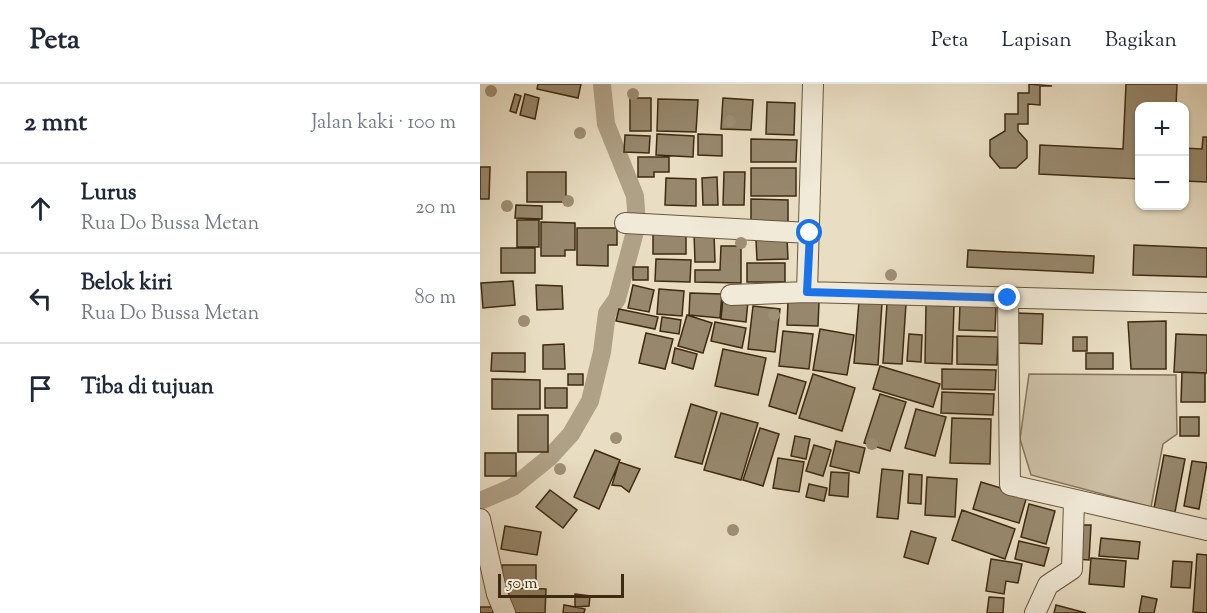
<!DOCTYPE html>
<html lang="id">
<meta charset="utf-8">
<style>
body{margin:0;font-family:"Sorts Mill Goudy",serif;background:#f6f6f7;color:#1f2937}
.controls{position:absolute;right:18px;top:18px;display:grid;overflow:hidden;border-radius:12px;box-shadow:0 2px 4px #0004}
.controls button{width:54px;height:54px;display:grid;place-items:center;padding:0;border:0;border-bottom:2px solid #e0e1e3;background:#fff;color:#1f2937;font:30px sans-serif}
.scale{position:absolute;left:18px;bottom:15px;width:126px;box-sizing:border-box;padding-left:6px;border:3px solid #3e2a10;border-top:0;font-size:16px;line-height:21px;white-space:nowrap;color:#3e2a10;-webkit-text-stroke:4px #f1ead8;paint-order:stroke}
.stop{position:absolute;width:18px;height:18px;margin:-14px;border:4px solid #1a73e8;border-radius:50%;background:#fff}
.stop.end{background:#1a73e8;border-color:#fff;box-shadow:0 2px 6px #0008}
.list{margin:0;padding:0;list-style:none}
h2{display:flex;justify-content:space-between;align-items:center;height:78px;margin:0;padding:0 24px;font-size:26px}
h2 small{font-size:20px;font-weight:400;color:#747a83}
.list li{display:grid;grid-template-columns:39px 1fr auto;gap:18px;align-items:center;box-sizing:border-box;height:90px;padding:0 24px;border-top:2px solid #e0e1e3}
.list b{display:block;font-size:22px;white-space:nowrap}
.list p{margin:0;font-size:20px;white-space:nowrap;color:#747a83}
.list em{font-size:20px;font-style:normal;color:#747a83}
.icon{flex:none;width:33px;height:33px;fill:none;stroke:currentColor;stroke-width:2;stroke-linecap:round;stroke-linejoin:round}
.map{position:relative;flex:none;width:727px;height:529px;overflow:hidden}
header{display:flex;align-items:center;gap:36px;box-sizing:border-box;height:84px;padding:0 30px;background:#fff;border-bottom:2px solid #e0e1e3}
header strong{font-size:28px}
nav{display:flex;gap:33px;margin-inline-start:auto;font-size:21px}
main{display:flex}
aside{flex:1;background:#fff}
.map>svg:first-child{display:block}
.green{fill:#ccbfa5;stroke:#85745a;stroke-width:1.5}
.lines{fill:none;stroke-linecap:round;stroke-linejoin:round}
.canal{stroke:#afa186;stroke-width:18}
.building{fill:#97886d;stroke:#3e2a10;stroke-width:1.5}
.street-casing{stroke:#69573d;stroke-width:22}
.street{stroke:#f1ead8;stroke-width:20}
.tree{fill:#9f8f75}
.route{stroke:#1a73e8;stroke-width:8}
</style>
<header>
<strong>Peta</strong>
<nav><a>Peta</a><a>Lapisan</a><a>Bagikan</a></nav>
</header>
<main>
<aside>
<h2>2 mnt<small>Jalan kaki · 100 m</small></h2>
<ul class="list">
<li><svg class="icon" aria-label="ahead" viewBox="0 0 24 24"><path d="M12 20V5M6 11l6-6 6 6"/></svg><div><b>Lurus</b><p>Rua Do Bussa Metan</p></div><em>20 m</em></li>
<li><svg class="icon" aria-label="left" viewBox="0 0 24 24"><path d="M17 20v-9H6M10 6l-5 5 5 5"/></svg><div><b>Belok kiri</b><p>Rua Do Bussa Metan</p></div><em>80 m</em></li>
<li><svg class="icon" aria-label="arrive" viewBox="0 0 24 24"><path d="M6 21V4h12l-3 4 3 4H6"/></svg><div><b>Tiba di tujuan</b></div></li>
</ul>
</aside>
<div class="map">
<svg width="727" height="529" viewBox="0 0 727 529">
<rect width="100%" height="100%" fill="#e9dec3"/>
<filter id="stains"><feTurbulence type="fractalNoise" baseFrequency=".00333" numOctaves="4"/><feColorMatrix values="0 0 0 0 .2 0 0 0 0 .09 0 0 0 0 .02 0 0 0 .5 -.17"/></filter>
<radialGradient id="worn" r=".72"><stop offset=".6" stop-color="#630" stop-opacity="0"/><stop offset="1" stop-color="#630" stop-opacity=".3"/></radialGradient>
<path class="green" d="M549 290 696 291 697 350 683 360 671 423 551 391 540 355Z"/>
<g class="lines">
<path class="canal" d="M0 417 33 403 70 373 91 350 110 317 122 268 127 229 137 215 157 140 155 112 126 40 122 0"/>
</g>
<path class="building" d="M58 0H101L98 14 57 5Z
M549 0 572 2H560V21L548 20V40H538V47L547 57V74L536 84H520L510 72V56L525 47V30H538V9H549Z
M646 0H697L696 22H660V95L559 90 560 61 643 65Z
M35 10 41 12 36 29 30 27Z
M45 10 59 14 55 35 40 31Z
M150 14H171V47H150Z
M243 14 273 16 271 46 241 45Z
M178 15 218 16 216 48 177 47Z
M287 18 315 19 314 51 286 50Z
M177 50 214 52 213 73 176 71Z
M218 50 242 51V72L218 71Z
M145 51 170 52 169 69 144 68Z
M723 53H727V98L704 97V64L722 65Z
M271 55 317 56 316 78H271Z
M158 73H189V88H174V93H158Z
M0 83H10L9 115H0Z
M271 84H316V112H271Z
M47 88H86V118H47Z
M244 88H265L264 121H243Z
M237 93 238 121H223L222 94Z
M186 94 216 95V122L185 121Z
M271 115 308 116V141H271Z
M36 121 62 122V135L35 134Z
M37 136H59V163H37Z
M61 138 95 139V166H85V172H61Z
M97 144H137V161H128V182L97 181Z
M173 148H206V170H173Z
M214 149H234L235 178H215Z
M307 155 308 175 277 176 276 156Z
M654 161 727 164V193L653 191Z
M241 162H261V199L215 198V186H240Z
M21 164H55V189H21Z
M488 166 614 172 613 189 487 183Z
M176 175 211 176 210 198 175 197Z
M267 179H305V198H267Z
M153 183H168V196H153Z
M33 197 35 221 3 224 1 199Z
M56 201 82 202 83 225 57 226Z
M153 201 174 206 169 228 148 224Z
M179 205 204 207 202 232 177 230Z
M210 209 242 210 240 234 209 231Z
M243 214 268 217 266 238 241 235Z
M308 217 339 218 338 242 307 241Z
M379 217 402 219 398 281 374 279Z
M407 219 426 220 422 280 403 279Z
M480 220 516 222 515 247 479 246Z
M446 221 474 222 472 280 445 279Z
M273 222 300 225 295 268 268 265Z
M139 225 178 233 175 245 136 237Z
M537 229 563 230 562 260 536 259Z
M207 231 232 239 223 269 198 262Z
M182 233 201 236 199 250 180 247Z
M686 237V285H651L648 238Z
M235 238 266 244 262 264 231 257Z
M340 245 374 251 367 291 333 286Z
M303 247 333 250 329 285 299 282Z
M166 249 193 255 185 285 159 279Z
M429 250 442 251 441 278 427 277Z
M696 250 727 251V289L694 288Z
M477 252 518 253 517 281 477 280Z
M593 253H607V267H593Z
M84 260 85 285H63V261Z
M195 264 217 270 213 285 192 279Z
M243 265 286 274 278 311 235 302Z
M12 269H45V288L11 287Z
M606 269H633V285H606Z
M400 282 460 300 453 323 393 305Z
M462 285 516 286 515 306 462 305Z
M702 288 725 289V318H701Z
M88 290H103V301H88Z
M298 290 326 298 316 330 289 322Z
M333 290 375 304 362 347 319 334Z
M12 295 60 296V325H12Z
M65 304H87V324H65Z
M462 308 514 310 513 331 461 329Z
M400 310 426 318 410 367 384 359Z
M211 320 237 328 222 380 195 373Z
M436 325 466 333 455 372 425 364Z
M241 329 278 339 261 396 224 386Z
M38 331H68V368H38Z
M700 333H719V352H700Z
M472 334 511 335 510 380 470 379Z
M280 344 299 350 283 402 263 396Z
M315 352 330 355 326 375 311 372Z
M356 357 385 364 379 389 350 382Z
M334 361 351 366 343 392 326 387Z
M115 366 140 376 119 425 94 413Z
M5 369H36V392H5Z
M684 371 705 375 695 428 674 424Z
M298 374 324 378 319 408 293 404Z
M712 377 727 379 719 425 704 422Z
M139 378 160 385 149 408 141 402 132 401Z
M402 385 423 387 418 435 397 433Z
M351 388 369 389 368 413 349 411Z
M429 390 442 391 441 420 428 419Z
M447 393 477 395 475 433 445 431Z
M501 398 547 412 539 439 493 425Z
M329 400 347 404 344 417 326 413Z
M70 406 97 426 83 444 56 423Z
M549 420 575 427 566 460 541 453Z
M482 426 535 445 525 475 472 456Z
M597 441H611L609 476 596 475Z
M25 442 61 448 57 471 21 465Z
M431 447 456 454 448 480 424 473Z
M621 454 660 458 658 475 619 472Z
M539 457 569 464 564 482 535 475Z
M717 470 727 471V529L713 528Z
M611 474 646 477 644 503 609 500Z
M511 475 542 480 538 499 526 497 524 510 506 507Z
M693 477 712 478 710 504 691 503Z
M22 481H56V501H22Z
M29 504 66 505 65 529H28Z
M95 510 110 512 109 522 95 523 105 525 104 529H83L84 521 95 523Z
M662 512 677 515 674 529H659Z
M509 513 524 514 523 529H507Z
M576 521 606 529H574Z
M0 523H13V529H0Z"/>
<g class="lines">
<defs>
<path id="street" d="M333 0 327 208 727 219
M145 139 330 149
M251 211 327 208
M528 214 530 401 727 446
M0 435 17 510 25 529
M555 529 568 501 592 485 594 417"/>
</defs>
<use href="#street" class="street-casing"/>
<use href="#street" class="street"/>
</g>
<g class="tree">
<circle cx="11" cy="7" r="6"/>
<circle cx="153" cy="10" r="6"/>
<circle cx="250" cy="37" r="6"/>
<circle cx="100" cy="49" r="6"/>
<circle cx="88" cy="117" r="6"/>
<circle cx="27" cy="122" r="6"/>
<circle cx="261" cy="159" r="6"/>
<circle cx="411" cy="191" r="6"/>
<circle cx="294" cy="231" r="6"/>
<circle cx="44" cy="237" r="6"/>
<circle cx="136" cy="354" r="6"/>
<circle cx="392" cy="360" r="6"/>
<circle cx="80" cy="385" r="6"/>
<circle cx="253" cy="446" r="6"/>
</g>
<g class="lines">
<path class="route" d="M330 149 327 208 528 214"/>
</g>
<rect width="100%" height="100%" filter="url(#stains)"/>
<rect width="100%" height="100%" fill="url(#worn)"/>
</svg>
<div class="controls">
<button>+</button>
<button>−</button>
</div>
<div class="scale">50 m</div>
<div class="stop" style="left:330px;top:149px"></div>
<div class="stop end" style="left:528px;top:214px"></div>
</div>
</main>
